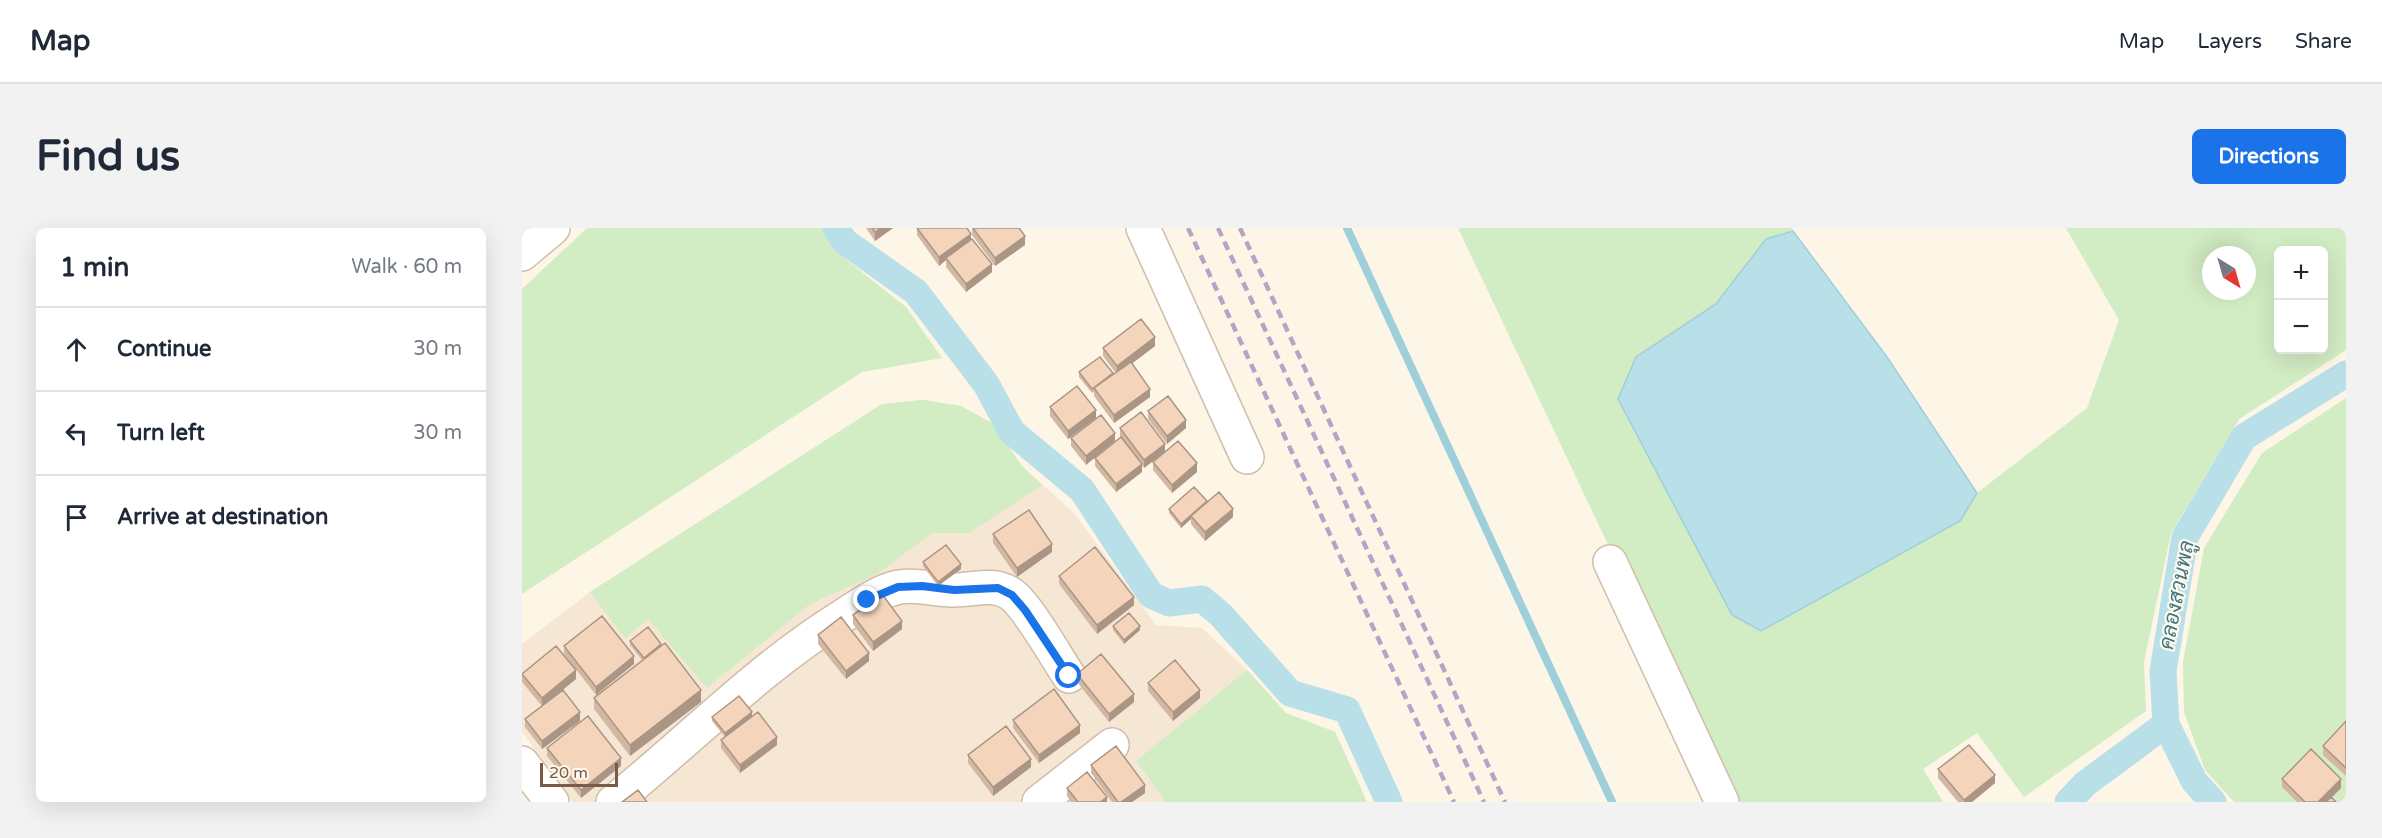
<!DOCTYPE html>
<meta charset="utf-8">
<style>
body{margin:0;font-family:"Varela Round",Sarabun,sans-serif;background:#f2f2f3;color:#1f2937}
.controls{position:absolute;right:18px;top:18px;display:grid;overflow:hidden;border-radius:9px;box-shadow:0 6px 24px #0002}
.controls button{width:54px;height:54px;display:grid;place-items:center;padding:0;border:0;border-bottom:2px solid #e0e1e3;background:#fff;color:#1f2937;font:30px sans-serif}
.compass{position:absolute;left:1680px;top:18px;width:54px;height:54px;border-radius:50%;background:#fff;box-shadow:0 6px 24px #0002;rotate:143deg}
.scale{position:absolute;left:18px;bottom:15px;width:78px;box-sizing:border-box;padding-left:6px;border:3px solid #785c49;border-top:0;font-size:16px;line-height:21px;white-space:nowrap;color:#785c49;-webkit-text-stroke:4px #fff9ed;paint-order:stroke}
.stop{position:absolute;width:18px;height:18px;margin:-14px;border:4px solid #1a73e8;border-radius:50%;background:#fff}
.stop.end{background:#1a73e8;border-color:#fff;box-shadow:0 2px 6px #0008}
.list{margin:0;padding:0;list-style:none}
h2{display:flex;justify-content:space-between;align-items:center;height:78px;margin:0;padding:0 24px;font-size:26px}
h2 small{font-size:20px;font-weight:400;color:#747a83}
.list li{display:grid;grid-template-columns:39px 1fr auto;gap:18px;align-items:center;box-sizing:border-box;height:84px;padding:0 24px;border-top:2px solid #e0e1e3}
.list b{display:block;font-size:22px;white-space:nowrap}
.list em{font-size:20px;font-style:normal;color:#747a83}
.icon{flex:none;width:33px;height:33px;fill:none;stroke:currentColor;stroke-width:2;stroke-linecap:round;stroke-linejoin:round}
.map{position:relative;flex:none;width:1824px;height:574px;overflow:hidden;border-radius:9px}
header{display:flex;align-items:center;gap:36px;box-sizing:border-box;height:84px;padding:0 30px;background:#fff;border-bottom:2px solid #e0e1e3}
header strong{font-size:28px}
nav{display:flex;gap:33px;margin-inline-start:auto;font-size:21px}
.intro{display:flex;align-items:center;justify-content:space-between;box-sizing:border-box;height:144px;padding:0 36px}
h1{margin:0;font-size:42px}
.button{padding:15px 27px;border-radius:9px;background:#1a73e8;color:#fff;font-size:21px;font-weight:700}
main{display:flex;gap:36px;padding:0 36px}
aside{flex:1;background:#fff;border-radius:9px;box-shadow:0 6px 24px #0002}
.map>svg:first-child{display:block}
.residential{fill:#f5e7d4}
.green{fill:#d2ecc3;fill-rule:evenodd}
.water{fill:#b9dfe8;stroke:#9fcfda;stroke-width:1.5}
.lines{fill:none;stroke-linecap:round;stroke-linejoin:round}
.stream{stroke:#9fcfda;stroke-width:8}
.canal{stroke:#b9dfe8;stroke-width:27}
.minor-casing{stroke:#cfbdab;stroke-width:36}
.minor{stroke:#fff;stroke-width:33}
.rail{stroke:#b8a3c8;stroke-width:4.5;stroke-dasharray:9 6;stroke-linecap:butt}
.wall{fill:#d2b7a2}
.shaded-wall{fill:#ab9584}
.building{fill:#f4d5bc;stroke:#ab9584;stroke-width:1.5}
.route{stroke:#1a73e8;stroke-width:8}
.labels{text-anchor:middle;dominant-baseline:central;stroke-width:4.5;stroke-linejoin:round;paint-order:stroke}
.water-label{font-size:21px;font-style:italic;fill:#3f7785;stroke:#fff9ed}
</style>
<header>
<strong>Map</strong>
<nav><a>Map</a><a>Layers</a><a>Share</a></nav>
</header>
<div class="intro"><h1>Find us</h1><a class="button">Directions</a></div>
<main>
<aside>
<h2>1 min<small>Walk · 60 m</small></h2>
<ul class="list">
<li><svg class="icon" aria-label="ahead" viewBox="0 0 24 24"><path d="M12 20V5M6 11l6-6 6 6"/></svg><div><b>Continue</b></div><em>30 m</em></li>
<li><svg class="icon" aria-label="left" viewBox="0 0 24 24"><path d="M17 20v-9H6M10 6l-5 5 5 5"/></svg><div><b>Turn left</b></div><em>30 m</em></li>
<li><svg class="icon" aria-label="arrive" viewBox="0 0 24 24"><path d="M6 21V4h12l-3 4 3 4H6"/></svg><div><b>Arrive at destination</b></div></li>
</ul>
</aside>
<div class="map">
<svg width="1824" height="574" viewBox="0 0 1824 574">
<rect width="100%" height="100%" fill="#fdf5e6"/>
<path class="residential" d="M401 172 439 178 470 195 500 238 553 286 634 397 680 400 725 442 764 485 813 504 845 574H51L0 504V416L68 364 360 176Z"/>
<path class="green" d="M65 0H300L316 25 384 79 420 130 340 144 0 366V61Z
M936 0H1270L1271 3 1244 11 1194 76 1114 129 1239 403 1438 293 1455 265 1565 180 1597 92 1544 0H1824V122L1717 191 1649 305 1622 434 1624 483 1502 569 1455 505 1401 541 1421 574H1208ZM1756 22H1802V122H1756ZM1689 27H1725V63H1689Z
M1824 170V574H1712L1683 542 1662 484 1661 434 1682 320 1740 225Z
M401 172 439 178 470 195 500 238 520 257 447 305H410L355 346 288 376 185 460 126 391 103 410 68 364 360 176Z
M725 442 764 485 813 504 845 574H644L614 533Z"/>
<path class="water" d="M1271 3 1365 129 1455 265 1438 293 1239 403 1210 387 1096 171 1114 129 1194 76 1244 11Z"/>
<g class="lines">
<path class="stream" d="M825 0 1090 574"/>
<path class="canal" d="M314 0 322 13 394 64 464 156 490 204 560 262 629 367 647 375 680 371 699 387 768 465 825 482 867 574
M1546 574 1563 556 1644 496
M1691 574 1672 553 1644 496 1641 443 1663 309 1722 209 1824 146"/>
<defs>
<path id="minor" d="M621 0 725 229
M0 26 31 0
M1088 334 1200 574
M0 535 30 574
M91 574C168 512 237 440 321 388 338 377 357 363 377 359 396 356 413 362 432 362 452 362 471 354 489 366 506 378 534 429 547 448
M517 574 590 517"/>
</defs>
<use href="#minor" class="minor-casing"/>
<use href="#minor" class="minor"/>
<path class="rail" d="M666 0 932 574
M696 0 962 574
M718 0 983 574"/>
</g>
<path class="wall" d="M344 0H371L353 13Z
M395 0H445L449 11 470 44 444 64 424 39V32L417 38 395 7Z
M450 0H497L503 17 473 38 450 7Z
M633 118 610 135 628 169 592 195 572 168V164L570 165 557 149V144L591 147 593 144 581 128V120Z
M528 179 574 190 546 211 528 188Z
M626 183 664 200 645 216 626 191Z
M579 187 564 237 549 218V210Z
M598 200 643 223 675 244 650 265 631 242V234L635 230 622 240 620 237V244L594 264 573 238V230L599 209 598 208Z
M685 274 711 289 683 313 669 296V291L659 300 647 285V281Z
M471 306 530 324 495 349 471 315Z
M401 334 439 341 416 358 401 338Z
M537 348 612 377 575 406 537 356Z
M331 387 380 401 351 423 331 396Z
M591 398 618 402 602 416 591 402Z
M296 407 347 433 324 451 296 416Z
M108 413 139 418 179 474 108 528 72 481V470L120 432 108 417Z
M42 418 112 436 74 467 42 426Z
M0 446 54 451 29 471 58 493 20 521 3 499V491L20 478 0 454Z
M555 446 612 474 587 494 555 454Z
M626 455 678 470 651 493 626 463Z
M190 489H230L255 517 218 545 199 520V512L203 509 190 493Z
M491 492 558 505 517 535 491 500Z
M1824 493V548L1801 527V518Z
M25 520 99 538 59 570 25 528Z
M446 527 509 539 471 568 446 535Z
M569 537 623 565 610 574H590L569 545Z
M1416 541 1473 555 1450 574H1436L1416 550Z
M1760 551 1819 560 1810 569 1814 574H1775L1760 559Z
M545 560 585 574H549L545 568Z"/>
<path class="shaded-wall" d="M359 0H371L353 13V4Z
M449 6V14L424 30V32L417 38V29Z
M503 8V17L473 38V30Z
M470 36V44L444 64V56Z
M633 109V118L595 147V138Z
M628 161V169L592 195V187Z
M574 182V190L546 211V203Z
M664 192V200L645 216V208Z
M593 205V213L564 237V228Z
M643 216V224L622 240V232Z
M675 235V244L650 265V257Z
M620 236V244L594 264V256Z
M685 273V277L669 288V291L659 300V296Z
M711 281V289L683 313V304Z
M530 316V324L495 349V340Z
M439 336V341L416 358V354Z
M612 369V377L575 406V397Z
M380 393V401L351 423V414Z
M618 398V402L602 416V412Z
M139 416V420L122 434V430Z
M347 425V433L324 451V443Z
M112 428V436L74 467V459Z
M54 442V451L20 479V470Z
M179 462V474L108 528V517Z
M678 462V470L651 493V484Z
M612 466V474L587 494V486Z
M58 484V493L20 521V513Z
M230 484V489L203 510V505Z
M558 497V505L517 535V527Z
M255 509V517L218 545V537Z
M99 530V538L59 570V562Z
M509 531V539L471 568V559Z
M1473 547V555L1450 574H1442V572Z
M1819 551V560L1805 574H1796Z
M623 557V565L610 574H599Z
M585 569V574H578Z"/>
<path class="building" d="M350 0H359L353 4Z
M395 0H445L449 6 417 29Z
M451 0H497L503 8 473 30Z
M450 11 470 36 444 56 424 30Z
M619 91 633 109 595 138 581 120Z
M578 129 591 145 570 161 557 144Z
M609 134 628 161 592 187 572 160Z
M555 158 574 182 546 203 528 179Z
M646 168 664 192 645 208 626 183Z
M619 184 643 216 622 232 598 200Z
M579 187 593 205 564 228 549 210Z
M599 209 620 236 594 256 573 230Z
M656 213 675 235 650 257 631 234Z
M672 259 685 273 659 296 647 281Z
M697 264 711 281 683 304 669 288Z
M507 282 530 316 495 340 471 306Z
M424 317 439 336 416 354 401 334Z
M573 319 612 369 575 397 537 348Z
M360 366 380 393 351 414 331 387Z
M607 385 618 398 602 412 591 398Z
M80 388 112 428 74 459 42 418Z
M319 389 347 425 324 443 296 407Z
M126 399 139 416 122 430 108 413Z
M143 415 179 462 108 517 72 470Z
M34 418 54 442 20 470 0 446Z
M579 426 612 466 587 486 555 446Z
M653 432 678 462 651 484 626 455Z
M532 461 558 497 517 527 491 492Z
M41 462 58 484 20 513 3 491Z
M217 468 230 484 203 505 190 489Z
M236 484 255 509 218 537 199 512Z
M66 488 99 530 59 562 25 520Z
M1824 493V540L1801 518Z
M484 498 509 531 471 559 446 527Z
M1447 517 1473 547 1442 572 1416 541Z
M594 518 623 557 599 574H596L569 537Z
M1789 521 1819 551 1796 574H1783L1760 551Z
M565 544 585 569 578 574H556L545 560Z
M116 562 125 574H100Z
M1809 569 1814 574H1804Z"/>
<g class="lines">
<path class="route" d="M345 372 376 359 400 358 432 362 476 360 490 367 503 382 547 448"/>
</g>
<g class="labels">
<g class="water-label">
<text transform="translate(1655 367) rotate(-79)">คลองสวนพลู</text>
</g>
</g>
</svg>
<div class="controls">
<button>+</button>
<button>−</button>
</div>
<svg class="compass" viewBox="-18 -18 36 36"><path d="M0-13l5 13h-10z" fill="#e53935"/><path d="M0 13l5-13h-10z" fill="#747a83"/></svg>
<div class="scale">20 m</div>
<div class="stop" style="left:547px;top:448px"></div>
<div class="stop end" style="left:345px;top:372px"></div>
</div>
</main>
